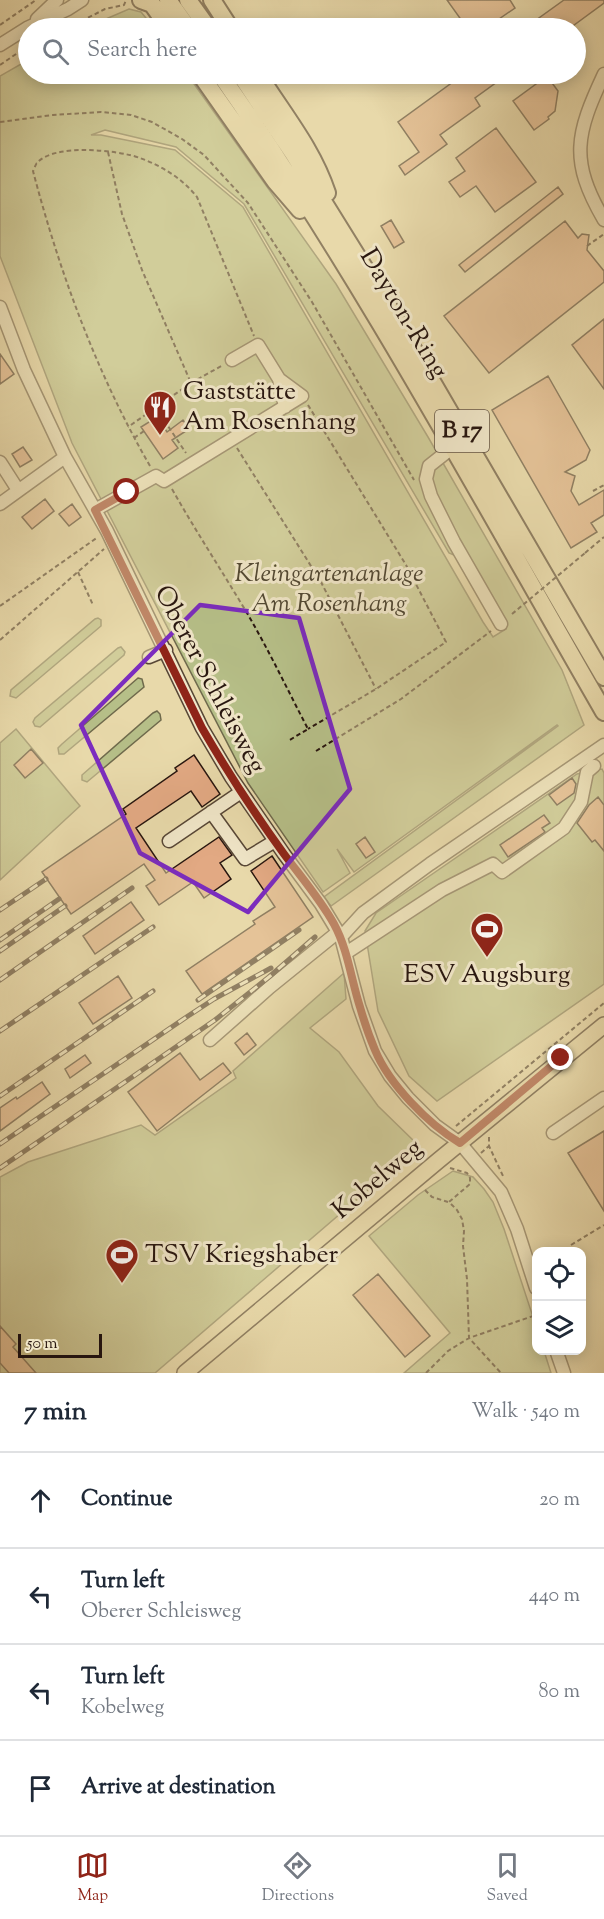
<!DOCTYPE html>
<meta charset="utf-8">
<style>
body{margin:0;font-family:"Sorts Mill Goudy",serif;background:#f6f6f7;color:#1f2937}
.controls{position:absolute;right:18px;bottom:18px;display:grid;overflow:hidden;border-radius:12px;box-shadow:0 3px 15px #0003}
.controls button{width:54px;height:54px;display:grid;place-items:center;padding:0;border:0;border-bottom:2px solid #e0e1e3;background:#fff;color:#1f2937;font:30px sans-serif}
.scale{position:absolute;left:18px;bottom:15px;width:84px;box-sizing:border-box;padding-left:6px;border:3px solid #28160f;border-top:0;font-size:16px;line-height:21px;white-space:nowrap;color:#28160f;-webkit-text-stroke:4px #f0e6c8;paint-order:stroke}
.stop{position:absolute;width:18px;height:18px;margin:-14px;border:4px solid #8f2418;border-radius:50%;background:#fff}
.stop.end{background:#8f2418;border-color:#fff;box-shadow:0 2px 6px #0008}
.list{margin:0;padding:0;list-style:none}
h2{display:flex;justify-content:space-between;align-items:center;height:78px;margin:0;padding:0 24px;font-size:26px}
h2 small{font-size:20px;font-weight:400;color:#747a83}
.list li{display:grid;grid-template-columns:39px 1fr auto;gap:18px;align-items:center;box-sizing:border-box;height:96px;padding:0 24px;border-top:2px solid #e0e1e3}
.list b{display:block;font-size:22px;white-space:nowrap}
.list p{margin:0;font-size:20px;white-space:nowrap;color:#747a83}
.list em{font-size:20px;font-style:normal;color:#747a83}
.icon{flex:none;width:33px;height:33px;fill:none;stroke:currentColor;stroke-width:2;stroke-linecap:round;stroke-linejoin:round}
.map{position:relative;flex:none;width:604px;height:1373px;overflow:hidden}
.search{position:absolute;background:#fff;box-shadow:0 3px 15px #0003;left:18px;right:18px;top:18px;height:66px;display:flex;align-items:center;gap:15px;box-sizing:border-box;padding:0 21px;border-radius:33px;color:#747a83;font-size:22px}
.sheet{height:462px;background:#fff}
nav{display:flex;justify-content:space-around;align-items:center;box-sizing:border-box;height:84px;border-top:2px solid #e0e1e3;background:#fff;font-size:16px;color:#747a83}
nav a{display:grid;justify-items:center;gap:3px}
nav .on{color:#8f2418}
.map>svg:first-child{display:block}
.green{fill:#b6bf88;stroke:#6f6a4c;stroke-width:1.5;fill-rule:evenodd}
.building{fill:#e2a983;stroke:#28160f;stroke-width:1.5}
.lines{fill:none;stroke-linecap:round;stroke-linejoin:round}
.minor-casing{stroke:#584736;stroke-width:15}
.major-casing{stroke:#28160f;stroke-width:18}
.highway-casing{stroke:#28160f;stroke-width:20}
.path{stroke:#28160f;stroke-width:2;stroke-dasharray:4.5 3;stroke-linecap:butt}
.minor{stroke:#f0e6c8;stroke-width:12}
.major{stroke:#e8d9aa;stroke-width:15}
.highway{stroke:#e8d9aa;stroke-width:16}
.rail-casing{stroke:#28160f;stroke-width:5}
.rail{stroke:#f0e6c8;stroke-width:3;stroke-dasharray:9;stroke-linecap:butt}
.path-bridge{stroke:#28160f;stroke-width:2;stroke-dasharray:4.5 3;stroke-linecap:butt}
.route{stroke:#8f2418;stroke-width:8}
.marked{fill:none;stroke:#7b2cbf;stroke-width:4.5;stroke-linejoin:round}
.labels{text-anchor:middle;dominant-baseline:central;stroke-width:6;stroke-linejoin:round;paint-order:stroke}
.shield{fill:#f0e6c8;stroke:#645446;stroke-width:1.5}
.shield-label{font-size:24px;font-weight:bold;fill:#28160f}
.street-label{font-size:26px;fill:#28160f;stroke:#f0e6c8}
.poi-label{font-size:26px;fill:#28160f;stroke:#f0e6c8;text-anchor:start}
.park-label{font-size:26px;font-style:italic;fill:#534933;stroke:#f0e6c8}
</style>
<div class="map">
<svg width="604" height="1373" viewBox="0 0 604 1373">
<rect width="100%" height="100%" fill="#e8d9aa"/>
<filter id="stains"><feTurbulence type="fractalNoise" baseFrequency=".00333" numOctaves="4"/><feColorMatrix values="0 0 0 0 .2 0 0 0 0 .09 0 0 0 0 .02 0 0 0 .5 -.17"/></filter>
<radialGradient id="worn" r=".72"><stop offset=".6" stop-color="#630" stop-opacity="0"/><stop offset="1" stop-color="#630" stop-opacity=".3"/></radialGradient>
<path class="green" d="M129 9 141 12 154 28H85Z
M28 60V74H187L336 284 428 437 562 670 584 725 331 906 324 897 558 726 557 725 354 872 337 849 350 873 323 892 248 783 72 443 0 256V76ZM105 130 176 147 244 204 449 553 470 562 506 629 493 637 483 622 243 207 175 150 101 135H91Z
M98 618 101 620V626L16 698 10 696 11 690 95 619Z
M121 647 125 652 124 655 40 727 35 726 33 722 35 718 118 648Z
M138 678 142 679 144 687 64 754H59L58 748 62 744Z
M157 711 160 714 161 720 87 782 82 780V775L153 713Z
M16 729 80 806 0 880V743Z
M602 769 604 773V984L437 1101 409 1076 378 1011 365 931 376 913 577 774Z
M344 973 346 999 310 1028 339 1052 378 1106 419 1146 155 1373H0V1177L28 1162 141 1125 155 1135 236 1078 233 1071Z
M453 1171 473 1177 484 1189 493 1202 504 1229 536 1326V1350L544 1351 551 1373H404L450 1333 369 1236 418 1195Z"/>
<path class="building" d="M447 0H510L515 8 486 28H467Z
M564 0H604V3L570 28H525Z
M464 74H508L475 98 480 106 440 135 447 144 405 175 399 166 419 152 398 122Z
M547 76 558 91 555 111 548 117 549 119 534 130 513 101Z
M496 128 536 182 495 212 476 186 460 197 449 182 465 171 456 158Z
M558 187 563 194 465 272 459 265Z
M391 220 404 242 394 248 381 226Z
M565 221 578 238 582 234 589 235 587 250 604 271V282L489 373 444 316Z
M604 319V389L572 345Z
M0 354 14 374 0 384Z
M548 376 590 450 586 460 565 472 575 476 571 491 579 505 604 490V515L591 523 597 532 571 548 492 410Z
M157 417 167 432 183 420 189 429 172 440 178 448 163 459 141 427Z
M23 447 32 460 20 467 12 454Z
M45 499 54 511 32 529 22 517Z
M72 504 81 517 69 526 59 514Z
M31 749 43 763 25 778 14 765Z
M194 755 220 794 202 807 191 791 136 828 166 873 219 837 232 855 220 863 231 879 204 898 193 882 159 905 146 886 155 880 144 864 71 914 42 872 126 814 123 809 177 771 175 768Z
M572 778 576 784 574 793 557 805 549 795Z
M598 797 604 805V851L595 840 592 842 577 823 589 805Z
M544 815 550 823 542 828 545 832 508 857 500 845Z
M365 837 375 852 366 858 356 844Z
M272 856 313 917 202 994 186 971 255 924 253 921 275 907 251 871Z
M131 902 144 920 95 954 83 936Z
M118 976 132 998 93 1024 79 1003Z
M247 1033 256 1045 244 1055 235 1043Z
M180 1053 200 1080 223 1063 231 1073 157 1131 128 1092Z
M85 1055 91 1063 70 1078 65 1069Z
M42 1082 50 1094 0 1131V1108L16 1097 17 1099Z
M604 1131V1211L568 1153Z
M378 1274 430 1336 405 1357 353 1295Z
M0 1326 16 1344 13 1347 36 1373H9L0 1363Z"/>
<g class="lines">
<defs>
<path id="minor" d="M37 19 57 0
M0 45 27 28 68 9 82 0
M604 74C576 134 569 160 604 220
M0 307 24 370 65 457 107 531 202 728 231 777 284 854 321 904 341 937 359 1006 375 1051 390 1076 408 1098 435 1125 460 1143 501 1192 517 1229 536 1288
M279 379 285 407
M453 447 429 466 426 479 431 496 454 542 501 624
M0 462 18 490
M0 504 65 457
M95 510 156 476 164 481 302 396 279 379 258 345 232 360
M149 657 166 650
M211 812 245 859 275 841
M169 841 241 792
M341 937 363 913 430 864 604 745
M346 953 442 890 493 864 502 872 564 828 581 802 587 772 594 766
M210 1040 270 987 338 932
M553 1133 604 1098
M556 1350 564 1373"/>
<path id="major" d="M185 1373 439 1160 604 1025"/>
<path id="highway" d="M141 0 152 4 169 28
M168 0 188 28
M188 0 208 28
M212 0 230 28
M200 74 275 181 300 210
M220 74C362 277 480 497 604 712
M240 74 293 153 388 306 604 677
M258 74C283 114 312 148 327 193"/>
</defs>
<use href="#minor" class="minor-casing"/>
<use href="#major" class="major-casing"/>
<use href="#highway" class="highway-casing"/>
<path class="path" d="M0 25 36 0
M68 28 105 9 124 5 126 0
M0 65 19 52 28 49
M0 122 53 115 101 112 131 115 152 122 182 139 204 155 248 203 312 302 414 480
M108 152 122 214 142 270 191 383 128 427
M587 246 604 234
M191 383 223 365
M308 405 406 565 446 642 376 689 308 729
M156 408 186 453
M134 438 144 431
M237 448 321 582 376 689
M150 466C97 374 60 274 33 171 34 170 36 163 37 163 54 143 118 150 140 158 162 166 183 179 197 197L254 336
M172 489C194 528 218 565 241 603 266 644 286 687 308 729L288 741
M593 491 604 485
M585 553 604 537
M78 572 93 605
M0 606 98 537
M0 640 104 549
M316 751 401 699 491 631
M456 1126 604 1003
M489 1137V1146L503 1176
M481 1153 489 1146
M450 1168 467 1173 470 1178V1184L449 1202 457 1210 462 1219 464 1231 463 1246 467 1279 469 1338 501 1373
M425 1190 432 1197 448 1202
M571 1245 604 1225
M426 1373 448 1351 469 1338 536 1315"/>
<use href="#minor" class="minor"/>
<use href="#major" class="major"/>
<use href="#highway" class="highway"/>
<defs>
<path id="rail" d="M0 910 46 879
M0 940 59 899
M0 951 65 906
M0 980 132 888
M198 1000 299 930
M0 1031 153 927
M0 1096 153 991
M0 1144 188 1016 214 999 271 968
M0 1168 215 1020 269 977 315 937"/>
</defs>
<use href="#rail" class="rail-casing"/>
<use href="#rail" class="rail"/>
<path class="path-bridge" d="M512 614 585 553"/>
</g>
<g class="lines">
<path class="route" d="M127 492 95 510 202 728C227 771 254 813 284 854 301 877 320 899 334 924 348 950 351 979 360 1007 364 1021 369 1036 375 1050 389 1084 428 1124 460 1143L561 1058"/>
</g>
<path d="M0 0H604V1373H0ZM200 605 299 618 350 789 248 912 140 853 81 725Z" fill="#e8d9aa" fill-opacity=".55" fill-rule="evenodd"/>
<path class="marked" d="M200 605 299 618 350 789 248 912 140 853 81 725Z"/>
<defs>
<symbol id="restaurant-pin" viewBox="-11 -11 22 30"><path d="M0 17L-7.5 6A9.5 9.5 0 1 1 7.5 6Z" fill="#8f2418" stroke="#f0e6c8"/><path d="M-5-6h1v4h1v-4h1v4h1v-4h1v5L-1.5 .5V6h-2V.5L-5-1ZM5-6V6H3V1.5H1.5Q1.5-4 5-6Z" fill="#fff"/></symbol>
<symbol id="stadium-pin" viewBox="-11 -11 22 30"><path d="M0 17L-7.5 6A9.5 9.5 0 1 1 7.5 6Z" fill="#8f2418" stroke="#f0e6c8"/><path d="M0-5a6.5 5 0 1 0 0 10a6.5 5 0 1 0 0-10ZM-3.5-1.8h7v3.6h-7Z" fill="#fff"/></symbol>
</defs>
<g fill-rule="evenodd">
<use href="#restaurant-pin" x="141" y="388" width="38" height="52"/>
<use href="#stadium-pin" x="468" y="910" width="38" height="52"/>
<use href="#stadium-pin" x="103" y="1236" width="38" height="52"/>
</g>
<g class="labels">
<rect class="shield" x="435" y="410" width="54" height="42" rx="4.5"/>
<g class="shield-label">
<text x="462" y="431">B 17</text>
</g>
<g class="street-label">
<text transform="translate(403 314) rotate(59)">Dayton-Ring</text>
<text transform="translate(209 680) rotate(62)">Oberer Schleisweg</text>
<text transform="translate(378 1180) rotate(-40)">Kobelweg</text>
</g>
<g class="poi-label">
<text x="183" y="392">Gaststätte<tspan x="183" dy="30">Am Rosenhang</tspan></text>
<text x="487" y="975" text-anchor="middle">ESV Augsburg</text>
<text x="145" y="1255">TSV Kriegshaber</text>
</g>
<g class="park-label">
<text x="329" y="574">Kleingartenanlage<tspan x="329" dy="30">Am Rosenhang</tspan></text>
</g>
</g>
<rect width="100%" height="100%" filter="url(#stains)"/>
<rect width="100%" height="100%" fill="url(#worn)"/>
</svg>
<div class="controls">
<button><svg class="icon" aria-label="locate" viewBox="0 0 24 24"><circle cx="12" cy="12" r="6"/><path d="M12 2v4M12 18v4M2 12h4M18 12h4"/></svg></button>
<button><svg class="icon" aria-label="layers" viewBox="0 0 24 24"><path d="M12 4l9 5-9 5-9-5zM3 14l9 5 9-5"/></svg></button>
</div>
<div class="scale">50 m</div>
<div class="stop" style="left:127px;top:492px"></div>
<div class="stop end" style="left:561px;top:1058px"></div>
<div class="search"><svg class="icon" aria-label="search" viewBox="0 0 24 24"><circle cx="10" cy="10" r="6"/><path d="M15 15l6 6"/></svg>Search here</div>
</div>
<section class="sheet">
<h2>7 min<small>Walk · 540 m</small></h2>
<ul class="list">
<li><svg class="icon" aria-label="ahead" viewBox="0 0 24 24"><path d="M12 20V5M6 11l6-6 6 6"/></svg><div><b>Continue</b></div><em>20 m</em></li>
<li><svg class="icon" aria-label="left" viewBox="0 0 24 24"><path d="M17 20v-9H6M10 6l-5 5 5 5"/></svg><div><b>Turn left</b><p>Oberer Schleisweg</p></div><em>440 m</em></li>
<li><svg class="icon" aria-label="left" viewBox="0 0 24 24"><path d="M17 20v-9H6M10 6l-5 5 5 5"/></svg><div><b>Turn left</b><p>Kobelweg</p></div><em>80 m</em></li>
<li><svg class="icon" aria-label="arrive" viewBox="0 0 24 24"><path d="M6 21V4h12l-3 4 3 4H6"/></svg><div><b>Arrive at destination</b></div></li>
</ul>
</section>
<nav>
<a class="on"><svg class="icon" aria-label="map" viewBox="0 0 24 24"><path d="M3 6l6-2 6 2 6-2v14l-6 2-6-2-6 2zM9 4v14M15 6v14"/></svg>Map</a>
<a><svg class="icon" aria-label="directions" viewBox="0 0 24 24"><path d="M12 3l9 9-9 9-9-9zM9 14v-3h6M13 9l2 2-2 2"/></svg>Directions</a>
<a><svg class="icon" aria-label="saved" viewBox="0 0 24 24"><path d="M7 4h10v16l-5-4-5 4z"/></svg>Saved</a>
</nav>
